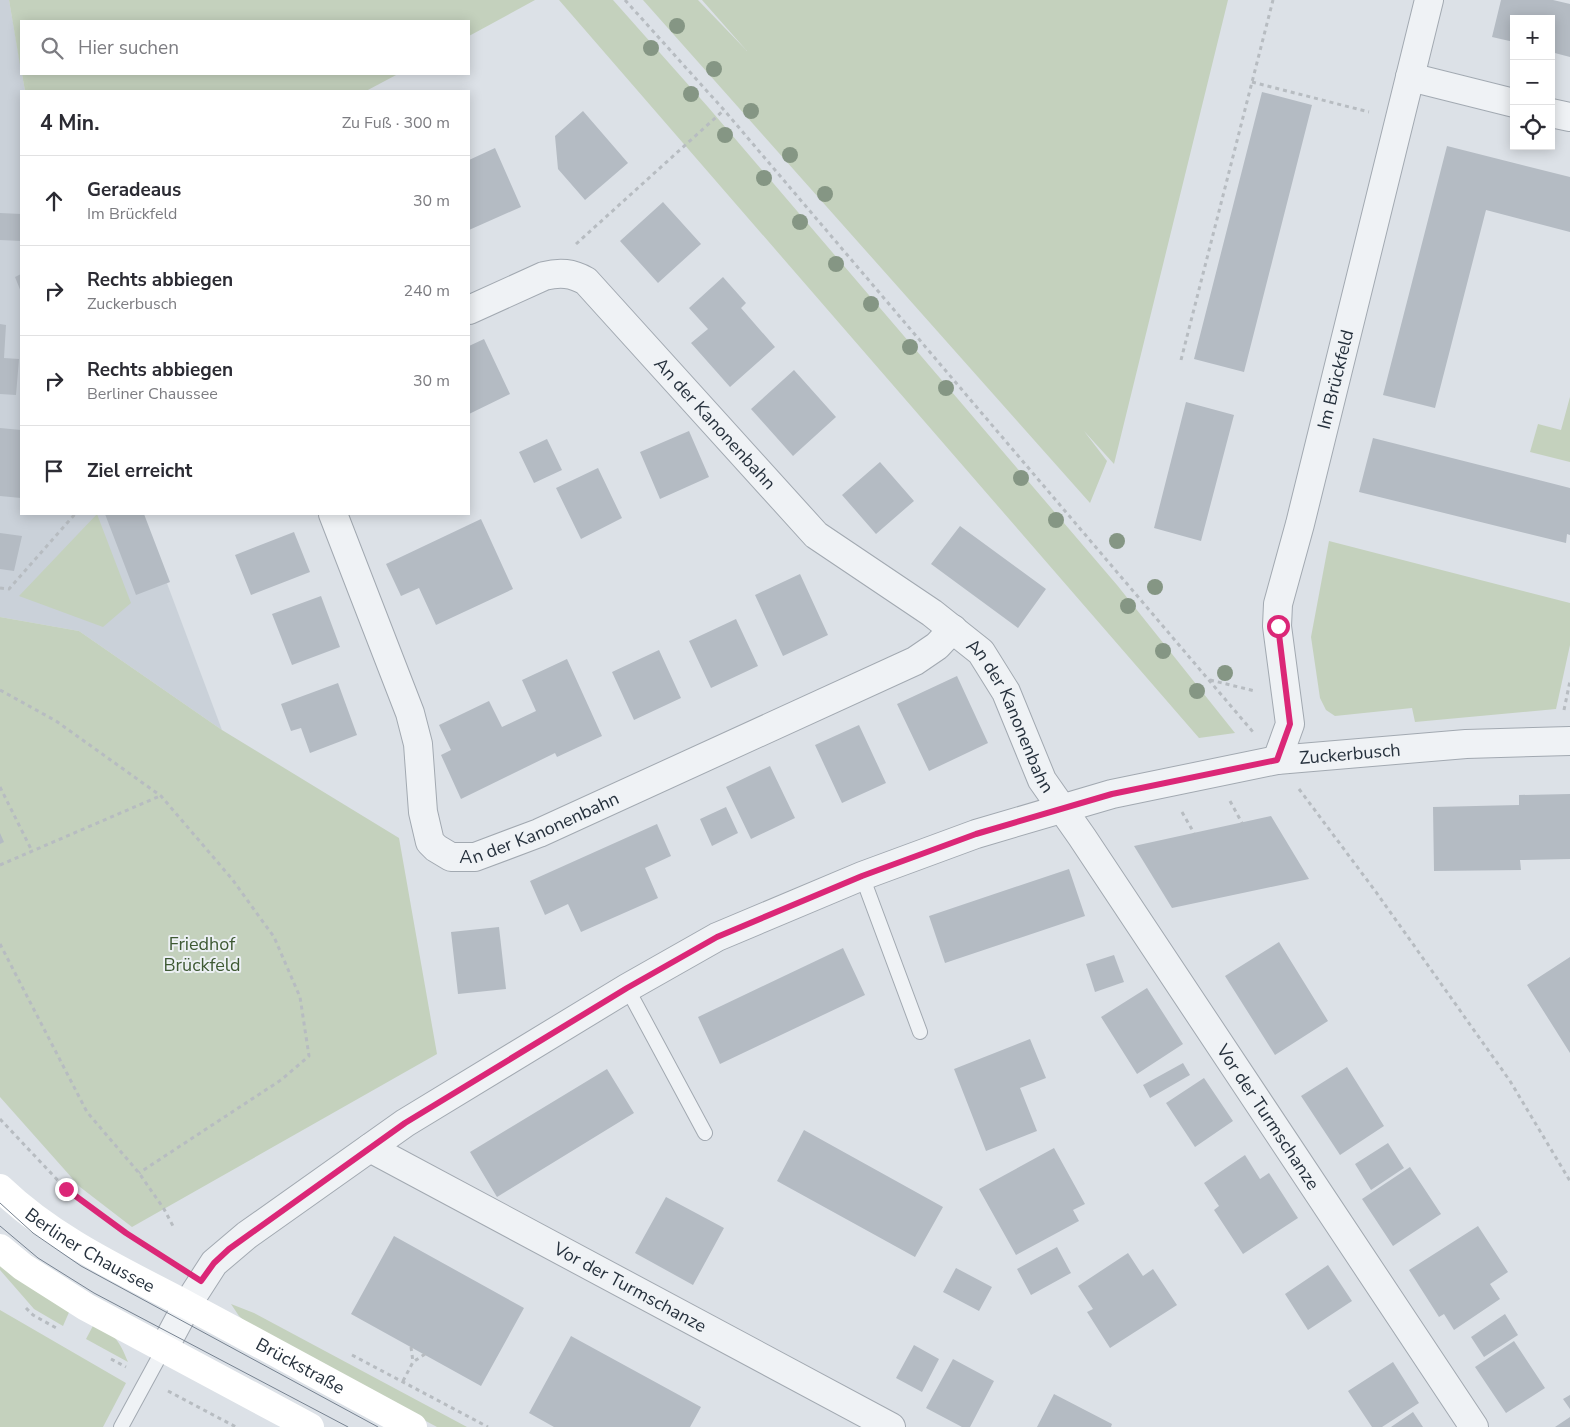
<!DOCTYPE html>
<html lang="de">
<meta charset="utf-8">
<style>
body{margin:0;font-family:"Nunito Sans",sans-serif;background:#f2f2f3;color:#2b2b33}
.controls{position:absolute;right:15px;top:15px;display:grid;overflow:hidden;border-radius:0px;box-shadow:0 2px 12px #0003}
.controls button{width:45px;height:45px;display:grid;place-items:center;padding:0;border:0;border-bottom:1px solid #e1e1e2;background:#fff;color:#2b2b33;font:25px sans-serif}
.stop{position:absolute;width:15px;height:15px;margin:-11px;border:4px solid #db2777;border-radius:50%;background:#fff}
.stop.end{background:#db2777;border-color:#fff;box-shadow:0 1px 5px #0008}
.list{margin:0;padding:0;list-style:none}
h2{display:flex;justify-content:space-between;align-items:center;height:65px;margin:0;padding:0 20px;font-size:21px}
h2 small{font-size:16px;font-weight:400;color:#7c7c81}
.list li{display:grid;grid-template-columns:32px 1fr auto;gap:15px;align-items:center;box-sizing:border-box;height:90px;padding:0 20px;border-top:1px solid #e1e1e2}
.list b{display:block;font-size:19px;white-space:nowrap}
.list p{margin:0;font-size:16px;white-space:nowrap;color:#7c7c81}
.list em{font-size:16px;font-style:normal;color:#7c7c81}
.icon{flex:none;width:28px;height:28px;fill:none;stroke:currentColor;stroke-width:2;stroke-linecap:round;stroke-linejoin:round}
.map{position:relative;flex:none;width:1570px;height:1427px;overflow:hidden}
.search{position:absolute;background:#fff;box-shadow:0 2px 12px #0003;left:20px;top:20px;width:450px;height:55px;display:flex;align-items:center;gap:12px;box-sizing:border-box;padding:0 18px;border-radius:0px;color:#7c7c81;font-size:19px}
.panel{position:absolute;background:#fff;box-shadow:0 2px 12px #0003;left:20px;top:90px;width:450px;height:425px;border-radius:0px}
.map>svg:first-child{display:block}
.built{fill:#cad1d9}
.green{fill:#c4d1bd}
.building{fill:#b4bbc3}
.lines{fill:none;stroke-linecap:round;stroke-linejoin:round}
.service-casing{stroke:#a2a9b1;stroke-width:16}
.minor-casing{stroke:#a2a9b1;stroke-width:30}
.path{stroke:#b7bcc1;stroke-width:3;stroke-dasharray:4 4;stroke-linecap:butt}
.service{stroke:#eff2f5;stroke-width:14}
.minor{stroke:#eff2f5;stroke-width:28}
.secondary{stroke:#fff;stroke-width:28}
.tram{stroke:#768290;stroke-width:1}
.tree{fill:#859684}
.route{stroke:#db2777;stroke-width:6}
.labels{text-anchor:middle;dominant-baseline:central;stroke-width:4;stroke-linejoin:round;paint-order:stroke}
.street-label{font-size:18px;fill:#26313d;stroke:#ecf0f4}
.park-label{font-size:18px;fill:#3e5933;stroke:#ecf0f4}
</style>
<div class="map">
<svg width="1570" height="1427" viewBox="0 0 1570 1427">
<rect width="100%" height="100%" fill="#dce1e7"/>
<path class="built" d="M0 0H9L25 91H21V514H141L222 730 79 631 0 617Z"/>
<path class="green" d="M9 0H535L469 36V21H21V71Z
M559 0H613L708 107 1117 585 1235 733 1199 738Z
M643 0H698L747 51 702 0H1228L1114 464 1084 431 1107 461 1090 503Z
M22 74H398L366 91H25Z
M1570 397V462L1530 452 1538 424 1561 430Z
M97 514 131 603 103 627 19 596Z
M1329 541 1570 603V645L1556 709 1415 722 1412 708 1335 716 1326 710 1320 698 1311 637Z
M0 617 79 631 222 730 399 838 437 1054 132 1227 80 1187 0 1097Z
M0 1262 70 1310 63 1326 34 1309 0 1270Z
M231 1304 254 1313 467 1427H437L251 1327 239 1316Z
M0 1310 126 1383 103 1427H0Z
M95 1322C114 1333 120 1342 128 1362L86 1339Z"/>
<path class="building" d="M1501 0H1553L1570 4V57L1551 52V19H1514V42L1492 37Z
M1262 92 1312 105 1244 372 1194 359Z
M583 111 628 163 585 200 558 169 555 136Z
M1447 146 1570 177V232L1486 210 1435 408 1383 395Z
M495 148 521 207 469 230V160Z
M663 202 701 244 658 283 620 241Z
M0 213 21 214V241L0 240Z
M21 274V292L15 277Z
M723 277 746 303 741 308 775 347 730 387 691 343 708 329 689 308Z
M0 324 6 325 4 358 19 359 16 395 0 394Z
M484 339 510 394 469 414V346Z
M794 370 836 417 793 456 751 409Z
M1186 402 1234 415 1201 541 1154 528Z
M0 428 21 430V498L0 496Z
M689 431 709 477 660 499 640 452Z
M1373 438 1570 488V535L1567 534 1566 543 1359 492Z
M547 439 562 470 534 483 519 452Z
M880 462 914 501 876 534 842 495Z
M598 468 622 518 581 539 556 488Z
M105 514H144L170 582 136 595Z
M481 519 513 589 436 625 419 588 401 596 386 564Z
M960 526 1046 589 1018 628 931 564Z
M294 532 310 572 251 595 235 555Z
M0 533 22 536 14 571 0 569Z
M800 574 828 635 783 656 755 595Z
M321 596 340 647 292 665 272 614Z
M736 619 758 666 711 688 689 641Z
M659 650 681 698 634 720 612 672Z
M567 659 602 736 557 757 555 753 461 799 441 755 451 750 439 725 489 701 502 727 536 711 522 680Z
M957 676 988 743 929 771 897 704Z
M338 683 357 735 310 753 301 728 291 731 281 704Z
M859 725 886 783 842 803 815 745Z
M770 766 795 818 751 839 726 787Z
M1570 794V859L1520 860 1521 870 1434 871 1433 807 1519 805V795Z
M726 807 738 833 712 846 700 819Z
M1271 816 1309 879 1172 908 1134 846Z
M657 824 671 856 645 868 658 898 581 932 568 904 545 915 530 881Z
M0 833 4 842 0 844Z
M1069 869 1085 916 945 963 929 916Z
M499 927 506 989 458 994 451 932Z
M1279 942 1328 1021 1275 1055 1225 976Z
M843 948 865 995 720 1064 698 1017Z
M1114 955 1124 982 1095 992 1086 964Z
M1570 957V1053L1527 985Z
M1147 988 1183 1044 1137 1074 1101 1017Z
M1030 1039 1046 1078 1020 1088 1037 1131 986 1151 954 1069Z
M1183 1063 1190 1075 1150 1098 1143 1085Z
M1347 1067 1384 1126 1340 1155 1301 1096Z
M607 1069 634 1113 497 1197 470 1152Z
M1204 1078 1233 1121 1195 1147 1166 1103Z
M804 1130 943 1207 915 1257 777 1181Z
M1388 1143 1404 1168 1371 1190 1355 1164Z
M1054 1148 1085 1204 1073 1210 1079 1221 1016 1255 979 1189Z
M1245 1155 1260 1179 1269 1173 1298 1218 1243 1254 1214 1210 1219 1206 1204 1183Z
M1410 1167 1441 1214 1393 1246 1362 1199Z
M666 1197 724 1228 693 1285 635 1253Z
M1478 1226 1508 1272 1490 1284 1500 1299 1454 1330 1444 1314 1439 1317 1409 1270Z
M394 1236 524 1308 481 1386 351 1314Z
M1057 1247 1071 1273 1031 1295 1017 1269Z
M1128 1253 1143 1276 1153 1269 1177 1305 1110 1348 1087 1312 1093 1309 1078 1286Z
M1328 1265 1352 1301 1308 1330 1285 1294Z
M956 1268 992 1287 979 1311 943 1292Z
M1505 1314 1518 1335 1484 1357 1471 1337Z
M571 1336 701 1407 690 1427H554L529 1413Z
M1514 1341 1545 1388 1506 1413 1475 1367Z
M914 1345 939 1359 922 1392 896 1378Z
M953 1359 994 1381 970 1427H962L926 1408Z
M1393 1362 1419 1403 1382 1427H1372L1348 1391Z
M1054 1394 1112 1424 1111 1427H1037Z
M1570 1395V1409L1563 1399Z
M1413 1412 1423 1427H1391Z
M1570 1417V1427H1555Z"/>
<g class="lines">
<defs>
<path id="service" d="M862 876 920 1032
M627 988 705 1133
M121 1427 164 1348"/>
<g id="minor">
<path d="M1410 77 1514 103"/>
<path d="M1551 113 1570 117"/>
<path id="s1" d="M469 310 544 276C560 272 572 273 586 281L816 535 932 613 981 652 1006 692 1042 780 1082 837 1474 1427"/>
<path id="s2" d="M333 514 410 713 418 744 423 812 430 842 436 848 451 857H475L539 833 915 661 937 646 953 629"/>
<path id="s3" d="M1277 760 1290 724 1277 626 1278 604 1300 524 1429 0"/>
<path id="s4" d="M370 1148 891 1427"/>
<path id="s5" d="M164 1348 187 1305 214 1263 247 1235 405 1123 627 988 717 937 862 876 976 834 1112 794 1277 760 1466 744 1570 741"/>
</g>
</defs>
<use href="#service" class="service-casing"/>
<use href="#minor" class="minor-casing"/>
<path class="path" d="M625 0 724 110 1253 732
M1252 82 1369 112
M576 244 724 110
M1181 360 1273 0
M0 588 9 589 75 514
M1210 680 1255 691
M0 690 56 721 161 796 232 879 274 937 300 997 309 1056 281 1080 139 1173
M1564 710 1570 681
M0 787 32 851
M1299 789 1376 892 1510 1081 1570 1181
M1230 801 1242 823
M1182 812 1194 833
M0 865 160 796
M0 944 87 1112 139 1173 164 1209 173 1226
M0 1119 66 1189 142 1243
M26 1308 33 1315 58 1329
M411 1347 413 1362
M352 1355 488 1427
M111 1359 126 1367
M403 1381 413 1362 425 1354
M168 1391 236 1427"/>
<use href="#service" class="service"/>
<use href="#minor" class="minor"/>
<g class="secondary">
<path id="s6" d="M0 1188C54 1240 123 1271 189 1306 264 1346 339 1387 413 1427"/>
<path d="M0 1248 23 1267 86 1307 310 1427"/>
</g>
<path class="tram" d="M0 1203 33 1233 81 1266 378 1427
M0 1226 38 1258 94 1293 348 1427"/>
</g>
<g class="tree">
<circle cx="677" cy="26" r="8"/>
<circle cx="651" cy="48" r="8"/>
<circle cx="714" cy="69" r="8"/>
<circle cx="691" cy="94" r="8"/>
<circle cx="751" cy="111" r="8"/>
<circle cx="725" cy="135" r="8"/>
<circle cx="790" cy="155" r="8"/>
<circle cx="764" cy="178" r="8"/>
<circle cx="825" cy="194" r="8"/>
<circle cx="800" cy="222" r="8"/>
<circle cx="836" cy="264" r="8"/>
<circle cx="871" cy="304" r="8"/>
<circle cx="910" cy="347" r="8"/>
<circle cx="946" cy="388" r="8"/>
<circle cx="1021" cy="478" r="8"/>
<circle cx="1056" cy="520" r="8"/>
<circle cx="1117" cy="541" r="8"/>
<circle cx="1155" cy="587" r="8"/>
<circle cx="1128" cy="606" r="8"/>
<circle cx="1163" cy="651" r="8"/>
<circle cx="1225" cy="673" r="8"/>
<circle cx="1197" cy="691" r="8"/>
</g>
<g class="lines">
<path class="route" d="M66 1189 126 1233 201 1281 214 1263 229 1249 405 1123 627 988 717 937 862 876 976 834 1112 794 1277 760 1290 724 1278 626"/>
</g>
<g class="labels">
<g class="street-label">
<text stroke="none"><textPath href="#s3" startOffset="391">Im Brückfeld</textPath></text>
<text stroke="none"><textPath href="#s1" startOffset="318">An der Kanonenbahn</textPath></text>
<text stroke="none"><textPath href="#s1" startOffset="741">An der Kanonenbahn</textPath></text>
<text stroke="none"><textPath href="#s5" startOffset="1361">Zuckerbusch</textPath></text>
<text stroke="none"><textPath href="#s2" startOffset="464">An der Kanonenbahn</textPath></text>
<text stroke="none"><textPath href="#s1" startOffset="1219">Vor der Turmschanze</textPath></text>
<text stroke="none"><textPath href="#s6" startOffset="110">Berliner Chaussee</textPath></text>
<text stroke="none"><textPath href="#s4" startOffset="295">Vor der Turmschanze</textPath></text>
<text stroke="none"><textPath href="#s6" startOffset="350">Brückstraße</textPath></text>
</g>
<g class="park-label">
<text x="202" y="944">Friedhof<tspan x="202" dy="21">Brückfeld</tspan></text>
</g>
</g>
</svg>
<div class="controls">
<button>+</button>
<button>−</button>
<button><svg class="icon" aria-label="locate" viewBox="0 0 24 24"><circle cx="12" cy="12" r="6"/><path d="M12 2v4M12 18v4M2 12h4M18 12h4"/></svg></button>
</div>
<div class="stop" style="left:1278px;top:626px"></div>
<div class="stop end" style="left:66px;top:1189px"></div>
<div class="search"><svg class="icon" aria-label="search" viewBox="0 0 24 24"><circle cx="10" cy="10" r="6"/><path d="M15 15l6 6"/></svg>Hier suchen</div>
<section class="panel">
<h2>4 Min.<small>Zu Fuß · 300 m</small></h2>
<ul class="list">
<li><svg class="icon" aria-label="ahead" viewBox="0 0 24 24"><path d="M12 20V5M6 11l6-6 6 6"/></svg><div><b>Geradeaus</b><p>Im Brückfeld</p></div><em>30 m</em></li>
<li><svg class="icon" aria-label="right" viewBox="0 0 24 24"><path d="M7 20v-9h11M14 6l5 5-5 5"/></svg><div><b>Rechts abbiegen</b><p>Zuckerbusch</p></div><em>240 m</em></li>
<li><svg class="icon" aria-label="right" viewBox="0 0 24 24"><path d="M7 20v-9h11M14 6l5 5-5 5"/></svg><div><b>Rechts abbiegen</b><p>Berliner Chaussee</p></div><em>30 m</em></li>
<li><svg class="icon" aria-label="arrive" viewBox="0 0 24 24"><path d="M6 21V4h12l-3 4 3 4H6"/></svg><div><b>Ziel erreicht</b></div></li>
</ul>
</section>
</div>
